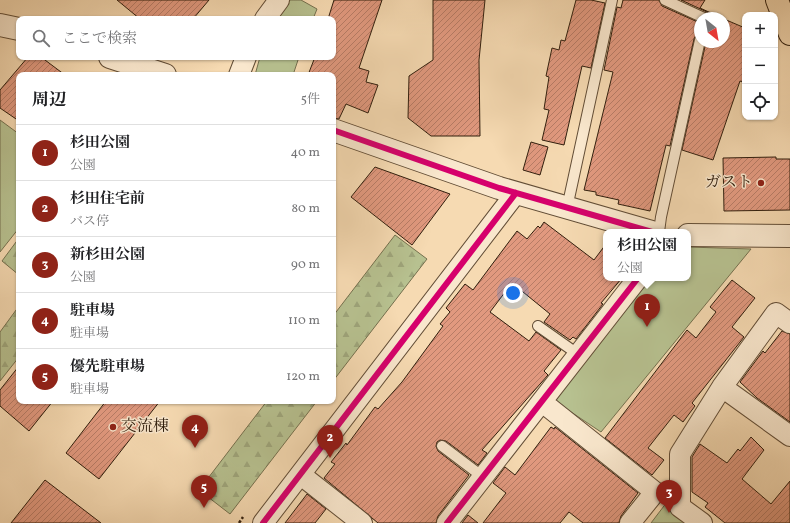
<!DOCTYPE html>
<html lang="ja">
<meta charset="utf-8">
<style>
body{margin:0;font-family:Vollkorn,"Noto Serif JP",serif;background:#f6f6f6;color:#202124}
.controls{position:absolute;right:12px;top:12px;display:grid;overflow:hidden;border-radius:8px;box-shadow:0 1px 3px #0004}
.controls button{width:36px;height:36px;display:grid;place-items:center;padding:0;border:0;border-bottom:1px solid #e0e0e0;background:#fff;color:#202124;font:20px sans-serif}
.compass{position:absolute;left:694px;top:12px;width:36px;height:36px;border-radius:50%;background:#fff;box-shadow:0 1px 3px #0004;rotate:149deg}
.you{position:absolute;left:513px;top:293px;width:14px;height:14px;margin:-10px;border:3px solid #fff;border-radius:50%;background:#1a73e8;box-shadow:0 0 0 6px #1a73e833}
.badge{display:grid;place-items:center;width:26px;height:26px;border-radius:50%;background:#8f2418;color:#fff;font-size:13px;font-weight:700}
.pin{position:absolute;translate:-50% -33px;filter:drop-shadow(0 1px 2px #0008)}
.pin::after{content:'';position:absolute;top:21px;width:14px;height:12px;background:inherit;clip-path:polygon(0 0,100% 0,50% 100%)}
.popup{position:absolute;left:603px;top:229px;width:88px;height:52px;box-sizing:border-box;display:grid;place-content:center;border-radius:8px;background:#fff;filter:drop-shadow(0 1px 3px #0005);font-size:13px;white-space:nowrap;color:#757577}
.popup b{font-size:15px;color:#202124}
.popup::after{content:'';position:absolute;left:50%;top:100%;margin-left:-8px;border:8px solid transparent;border-top-color:#fff}
.list{margin:0;padding:0;list-style:none}
h2{display:flex;justify-content:space-between;align-items:center;height:52px;margin:0;padding:0 16px;font-size:17px}
h2 small{font-size:13px;font-weight:400;color:#757577}
.list li{display:grid;grid-template-columns:26px 1fr auto;gap:12px;align-items:center;box-sizing:border-box;height:56px;padding:0 16px;border-top:1px solid #e0e0e0}
.list b{display:block;font-size:15px;white-space:nowrap}
.list p{margin:0;font-size:13px;white-space:nowrap;color:#757577}
.list em{font-size:13px;font-style:normal;color:#757577}
.icon{flex:none;width:22px;height:22px;fill:none;stroke:currentColor;stroke-width:2;stroke-linecap:round;stroke-linejoin:round}
.map{position:relative;flex:none;width:790px;height:523px;overflow:hidden}
.search{position:absolute;background:#fff;box-shadow:0 1px 3px #0004;left:16px;top:16px;width:320px;height:44px;display:flex;align-items:center;gap:10px;box-sizing:border-box;padding:0 14px;border-radius:8px;color:#757577;font-size:15px}
.panel{position:absolute;background:#fff;box-shadow:0 1px 3px #0004;left:16px;top:72px;width:320px;height:332px;border-radius:8px}
.map>svg:first-child{display:block}
.forest{fill:url(#forest-firs);stroke:#74704e}
.park{fill:#b7c190;stroke:#74704e}
.building{fill:url(#building-hatch);stroke:#301e0d}
.lines{fill:none;stroke-linecap:round;stroke-linejoin:round}
.service-casing{stroke:#624d36;stroke-width:12}
.minor-casing{stroke:#624d36;stroke-width:22}
.tertiary-casing{stroke:#624d36;stroke-width:24}
.trunk-casing{stroke:#301e0d;stroke-width:24}
.path{stroke:#301e0d;stroke-width:2.5;stroke-dasharray:3 2;stroke-linecap:butt}
.service{stroke:#f9e7cd;stroke-width:10}
.minor{stroke:#f9e7cd;stroke-width:20}
.tertiary{stroke:#f9e7cd;stroke-width:22}
.trunk{stroke:#f6dab2;stroke-width:22}
.cycleway-casing{stroke:#f9e7cd;stroke-width:8}
.cycleway{stroke:#d6006c;stroke-width:6}
.poi-dot{fill:#8f2418;stroke:#f9e7cd;stroke-width:1.5}
.labels{text-anchor:middle;dominant-baseline:central;stroke-width:3;stroke-linejoin:round;paint-order:stroke}
.poi-label{font-size:16px;fill:#301e0d;stroke:#f9e7cd;text-anchor:end}
</style>
<div class="map">
<svg width="790" height="523" viewBox="0 0 790 523">
<defs>
<pattern id="forest-firs" width="22" height="20" patternUnits="userSpaceOnUse"><rect width="22" height="20" fill="#b7c190"/><path d="M5 1l3.5 6h-7zM16 11l3.5 6h-7z" fill="#9ea57b"/></pattern>
<pattern id="building-hatch" width="6" height="6" patternUnits="userSpaceOnUse"><rect width="6" height="6" fill="#e1997f"/><path d="M-1 1l2-2M0 6l6-6M5 7l2-2" fill="none" stroke="#b77c66"/></pattern>
</defs>
<rect width="100%" height="100%" fill="#f6dab2"/>
<filter id="stains"><feTurbulence type="fractalNoise" baseFrequency=".005" numOctaves="4"/><feColorMatrix values="0 0 0 0 .2 0 0 0 0 .09 0 0 0 0 .02 0 0 0 .5 -.17"/></filter>
<radialGradient id="worn" r=".72"><stop offset=".6" stop-color="#630" stop-opacity="0"/><stop offset="1" stop-color="#630" stop-opacity=".3"/></radialGradient>
<path class="forest" d="M395 235 427 259 333 381V316Z
M19 238V275L2 261Z
M19 306V357L0 381V332Z
M267 401H317L230 514 199 490Z"/>
<path class="park" d="M290 0H301L317 9 313 19H277Z
M260 57H299L293 75H255Z
M0 120 19 134V228L0 252Z
M688 247 751 249 601 432 550 398 646 278H688Z
M667 502 692 523H651Z"/>
<path class="building" d="M117 0H209L193 19H140Z
M334 0H382L359 68 369 71 366 82 378 85 368 113 346 104 339 119 333 118V75H308L315 57H333V19H328Z
M433 0H485L479 60 480 136H431L408 118 409 76 433 60Z
M576 0H591L605 3 591 68 582 66 564 145 542 140 549 110 544 109 549 77 546 76 552 48 559 50 561 40 565 41Z
M623 0H659L662 6 700 23V34L696 35 694 39 670 146 666 145 650 211 618 204 619 200 596 195V192L584 190 613 72 604 70 617 7 621 8Z
M681 0H705L700 8 722 18H710L707 12Z
M724 19 745 28V83L740 81 713 160 682 150 706 42H724Z
M28 57H41L65 75H19V121L0 108V90Z
M531 142 548 147 540 175 523 170Z
M776 157V159H790V210L724 211 723 158Z
M375 167 450 194 412 245 351 197Z
M544 222 594 260 606 244V278H622L601 303 603 304 576 339 573 337 570 340 544 322 550 314 512 283 490 312 529 341 536 332 561 350 544 371 548 375 482 450 487 453 478 465 446 441 440 440 437 442 436 446 438 451 469 475 438 516 436 523H378L324 478 335 464 331 462 346 443 347 445 375 407 378 409 402 382 443 326 440 324 450 312 446 308 465 284 473 290 517 231 527 239 538 226 540 228Z
M732 280 755 298 732 327 744 337 692 403 695 406 683 422 674 415 648 448 664 460 652 475 605 438 687 330 696 338 716 312 710 307Z
M782 331 790 334V422L757 398 740 382 763 351 765 353Z
M19 366V401H53L29 431 0 406V390Z
M106 401H160L99 479 66 453Z
M551 427 554 429 555 427 638 493 621 516 619 523H583L569 512 560 523H483L506 493 493 483 505 467 515 475Z
M751 437 764 450 742 479 771 504 790 481V523H725L705 507 708 503 692 492V457L700 444 727 463 738 449 740 451Z
M45 480 101 523H11Z
M307 494 326 509 315 523H285Z
M468 515 478 523H462Z"/>
<g class="lines">
<defs>
<path id="service" d="M665 0 704 18
M567 208 612 0
M659 232 661 217 700 40
M538 326 579 355
M442 446 483 477"/>
<path id="minor" d="M265 19 279 0
M239 75 246 57
M722 387 790 436
M542 402 655 492 630 523
M301 475 362 523
M263 523 516 193
M447 523 638 278
M702 523 680 507V454L722 387 776 313 790 323"/>
<path id="tertiary" d="M0 25 19 29
M110 57 165 75
M333 130 499 188 652 232
M688 235 790 236"/>
<path id="trunk" d="M777 0 790 34"/>
</defs>
<use href="#service" class="service-casing"/>
<use href="#minor" class="minor-casing"/>
<use href="#tertiary" class="tertiary-casing"/>
<use href="#trunk" class="trunk-casing"/>
<path class="path" d="M239 523 243 517"/>
<use href="#service" class="service"/>
<use href="#minor" class="minor"/>
<use href="#tertiary" class="tertiary"/>
<use href="#trunk" class="trunk"/>
<defs>
<path id="cycleway" d="M333 130 499 188 652 232
M263 523 516 193
M447 523 638 278"/>
</defs>
<use href="#cycleway" class="cycleway-casing"/>
<use href="#cycleway" class="cycleway"/>
</g>
<g class="poi-dot">
<circle cx="761" cy="183" r="4"/>
<circle cx="113" cy="427" r="4"/>
</g>
<g class="labels">
<g class="poi-label">
<text x="753" y="183">ガスト</text>
<text x="121" y="427" text-anchor="start">交流棟</text>
</g>
</g>
<rect width="100%" height="100%" filter="url(#stains)"/>
<rect width="100%" height="100%" fill="url(#worn)"/>
</svg>
<div class="controls">
<button>+</button>
<button>−</button>
<button><svg class="icon" aria-label="locate" viewBox="0 0 24 24"><circle cx="12" cy="12" r="6"/><path d="M12 2v4M12 18v4M2 12h4M18 12h4"/></svg></button>
</div>
<svg class="compass" viewBox="-18 -18 36 36"><path d="M0-13l5 13h-10z" fill="#e53935"/><path d="M0 13l5-13h-10z" fill="#757577"/></svg>
<div class="you"></div>
<div class="pin badge" style="left:647px;top:327px">1</div>
<div class="popup"><b>杉田公園</b>公園</div>
<div class="pin badge" style="left:330px;top:458px">2</div>
<div class="pin badge" style="left:669px;top:513px">3</div>
<div class="pin badge" style="left:195px;top:448px">4</div>
<div class="pin badge" style="left:204px;top:508px">5</div>
<div class="search"><svg class="icon" aria-label="search" viewBox="0 0 24 24"><circle cx="10" cy="10" r="6"/><path d="M15 15l6 6"/></svg>ここで検索</div>
<section class="panel">
<h2>周辺<small>5件</small></h2>
<ul class="list">
<li><span class="badge">1</span><div><b>杉田公園</b><p>公園</p></div><em>40 m</em></li>
<li><span class="badge">2</span><div><b>杉田住宅前</b><p>バス停</p></div><em>80 m</em></li>
<li><span class="badge">3</span><div><b>新杉田公園</b><p>公園</p></div><em>90 m</em></li>
<li><span class="badge">4</span><div><b>駐車場</b><p>駐車場</p></div><em>110 m</em></li>
<li><span class="badge">5</span><div><b>優先駐車場</b><p>駐車場</p></div><em>120 m</em></li>
</ul>
</section>
</div>
